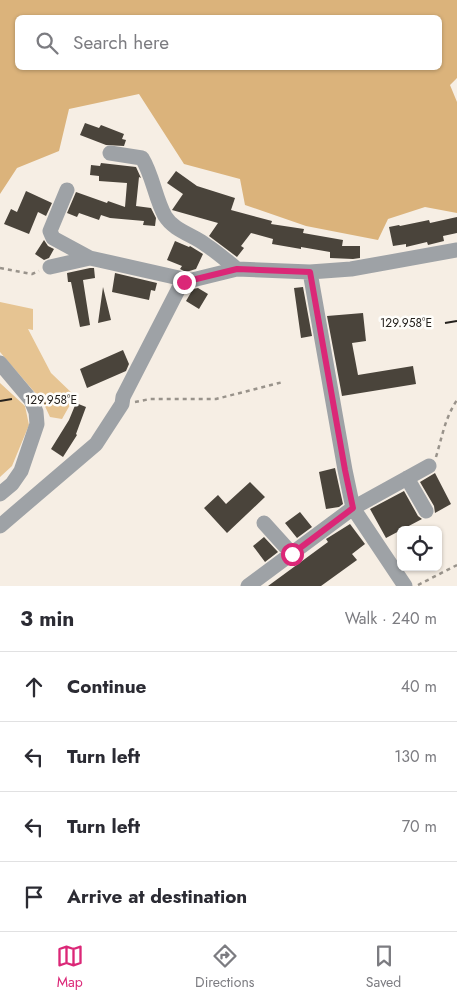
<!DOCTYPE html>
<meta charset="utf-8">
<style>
body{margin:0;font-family:Jost,sans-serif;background:#f2f2f3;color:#2b2b33}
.controls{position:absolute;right:15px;bottom:15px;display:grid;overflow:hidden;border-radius:8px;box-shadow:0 1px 4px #0004}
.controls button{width:45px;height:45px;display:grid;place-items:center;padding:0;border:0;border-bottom:1px solid #e1e1e2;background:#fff;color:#2b2b33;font:25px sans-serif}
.stop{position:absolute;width:15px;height:15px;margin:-11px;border:4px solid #db2777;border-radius:50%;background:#fff}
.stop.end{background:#db2777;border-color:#fff;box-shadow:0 1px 5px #0008}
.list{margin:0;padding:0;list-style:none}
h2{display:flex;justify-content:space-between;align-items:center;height:65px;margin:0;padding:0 20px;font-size:21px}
h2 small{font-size:16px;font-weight:400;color:#7c7c81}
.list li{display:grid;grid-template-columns:32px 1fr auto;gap:15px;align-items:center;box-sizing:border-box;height:70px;padding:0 20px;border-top:1px solid #e1e1e2}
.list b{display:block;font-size:19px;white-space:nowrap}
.list em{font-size:16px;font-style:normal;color:#7c7c81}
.icon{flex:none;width:28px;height:28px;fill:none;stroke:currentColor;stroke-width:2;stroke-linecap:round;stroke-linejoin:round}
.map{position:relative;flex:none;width:457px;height:586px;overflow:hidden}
.search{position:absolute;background:#fff;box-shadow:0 1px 4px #0004;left:15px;right:15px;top:15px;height:55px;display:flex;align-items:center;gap:12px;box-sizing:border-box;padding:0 18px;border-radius:8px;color:#7c7c81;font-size:19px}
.sheet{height:345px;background:#fff}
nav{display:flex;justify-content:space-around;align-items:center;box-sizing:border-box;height:70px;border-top:1px solid #e1e1e2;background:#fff;font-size:14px;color:#7c7c81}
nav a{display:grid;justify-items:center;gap:2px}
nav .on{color:#db2777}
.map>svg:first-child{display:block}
.green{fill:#e6c492}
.forest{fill:#dbb37b;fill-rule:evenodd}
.building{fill:#4a443b}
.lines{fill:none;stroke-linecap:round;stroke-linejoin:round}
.path{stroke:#99938b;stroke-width:2.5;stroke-dasharray:4 4;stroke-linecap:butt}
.minor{stroke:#9ea2a6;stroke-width:15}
.route{stroke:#db2777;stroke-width:6}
.ticks{fill:none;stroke:#24211d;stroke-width:2}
.ticks-label{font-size:12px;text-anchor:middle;fill:#24211d;stroke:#fefdfa;stroke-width:5;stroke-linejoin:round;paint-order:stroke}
</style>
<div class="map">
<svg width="457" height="586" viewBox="0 0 457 586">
<rect width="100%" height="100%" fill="#f6eee4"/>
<path class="green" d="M0 302 33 309V330L28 329 51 373 75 396 62 419 50 417 43 402 0 352Z
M0 383 25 406 29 425 12 466 0 477Z"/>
<path class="forest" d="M0 0H457V78L450 85 457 102V213L425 207 388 219 378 240 306 226 245 205 240 179 184 164 139 94 69 109 59 151 17 168 0 194ZM18 18H440V68H18Z"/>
<path class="building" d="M85 123 99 128 101 125 124 134 122 139 126 140 124 146 106 145 80 135Z
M101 163 136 167 141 178 139 177 136 206 151 208 156 218 155 226 143 225 144 221 110 218 101 215 99 220 79 213 77 217 67 213 76 192 107 203 108 201 125 207 127 183 99 181V176L90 175 91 165 100 166Z
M176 171 197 186 235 198 231 210 272 221 271 224 304 229 303 233 343 240 342 246H360V258L353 259 330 258V252L301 247V249L272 244 273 239 251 233 241 246 244 248 237 257 209 236 218 223 172 210 183 194 167 183Z
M26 191 52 203 46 216 38 212 29 234 4 224 11 209 17 212Z
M457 217V233L443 236 444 241 428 245 427 242 406 247V244L393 246 389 227 399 225 400 226 429 220 430 223Z
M44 240 48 246 54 249 49 258 44 260 35 254Z
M175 241 189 247 190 246 203 254 196 269 186 272 180 269 182 266 167 260Z
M90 268H94L95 278 83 280 90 325 80 327 71 282H68L67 273Z
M115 273 157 283 155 291 151 290 149 300 112 292Z
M103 287 111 320 98 323Z
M303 287 312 336 301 338 294 288Z
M198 288 208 294 199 309 186 301 193 289Z
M363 313 366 341 352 343 358 375 413 366 416 384 342 396 327 316Z
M123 350 129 364 126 371 87 388 80 369Z
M76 403 86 407 76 434 77 435 63 457 51 449 69 420Z
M335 468 343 504 339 507 326 509 319 472Z
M435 473 451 504 435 513 434 506 420 482Z
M250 482 265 497 227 533 204 508 218 495 226 504Z
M404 491 418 516 422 519 386 538 370 509Z
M300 512 312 527 297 538 285 523Z
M350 524 365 544 352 554 357 560 321 586H268L328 542 326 539Z
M264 537 278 552 265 562 253 546Z"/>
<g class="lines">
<path class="path" d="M0 268 32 274 39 271
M135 402 150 399H216L283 382
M436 457C442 437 445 418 457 400
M418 585 457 565"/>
<path class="minor" d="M110 153 142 158C153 176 155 198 165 216 174 231 194 235 206 245 217 252 227 261 237 269
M67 190 50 231 53 238 90 258 179 278 184 282
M50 267 90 258
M310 272 345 470 353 508 405 586
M0 363 31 400 36 412 37 424 21 471 12 484 0 494
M407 478 426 511
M264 523 292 554
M0 526 96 444 122 404 123 397 179 288 184 282 237 269 310 272 351 269 457 250
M248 586 353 508 429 466"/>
</g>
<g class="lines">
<path class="route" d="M184 282 237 269 310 272 345 470 353 508 292 554"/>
</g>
<path class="ticks" d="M445 323 457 321M0 401 12 399"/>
<g class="ticks-label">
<text x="406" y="327">129.958°E</text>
<text x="51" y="404">129.958°E</text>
</g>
</svg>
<div class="controls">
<button><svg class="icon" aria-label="locate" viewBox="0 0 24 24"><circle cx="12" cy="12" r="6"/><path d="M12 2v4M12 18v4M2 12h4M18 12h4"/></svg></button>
</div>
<div class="stop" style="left:292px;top:554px"></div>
<div class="stop end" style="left:184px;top:282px"></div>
<div class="search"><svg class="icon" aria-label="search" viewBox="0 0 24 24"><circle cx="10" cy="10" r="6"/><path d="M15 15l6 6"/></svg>Search here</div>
</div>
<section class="sheet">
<h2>3 min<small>Walk · 240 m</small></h2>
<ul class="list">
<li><svg class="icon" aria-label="ahead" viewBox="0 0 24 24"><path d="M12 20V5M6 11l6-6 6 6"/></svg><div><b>Continue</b></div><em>40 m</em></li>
<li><svg class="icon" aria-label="left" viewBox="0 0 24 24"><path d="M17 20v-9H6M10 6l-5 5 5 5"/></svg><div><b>Turn left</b></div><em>130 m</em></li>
<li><svg class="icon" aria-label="left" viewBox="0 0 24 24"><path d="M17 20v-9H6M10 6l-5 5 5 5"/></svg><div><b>Turn left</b></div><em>70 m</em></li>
<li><svg class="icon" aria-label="arrive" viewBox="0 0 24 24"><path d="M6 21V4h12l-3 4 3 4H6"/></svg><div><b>Arrive at destination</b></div></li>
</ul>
</section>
<nav>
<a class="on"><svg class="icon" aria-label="map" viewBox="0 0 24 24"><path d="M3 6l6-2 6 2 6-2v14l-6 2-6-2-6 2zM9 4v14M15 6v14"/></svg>Map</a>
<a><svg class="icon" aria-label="directions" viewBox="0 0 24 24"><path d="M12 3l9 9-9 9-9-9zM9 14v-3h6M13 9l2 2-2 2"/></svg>Directions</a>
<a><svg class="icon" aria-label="saved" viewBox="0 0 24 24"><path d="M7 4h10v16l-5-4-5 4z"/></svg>Saved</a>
</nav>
